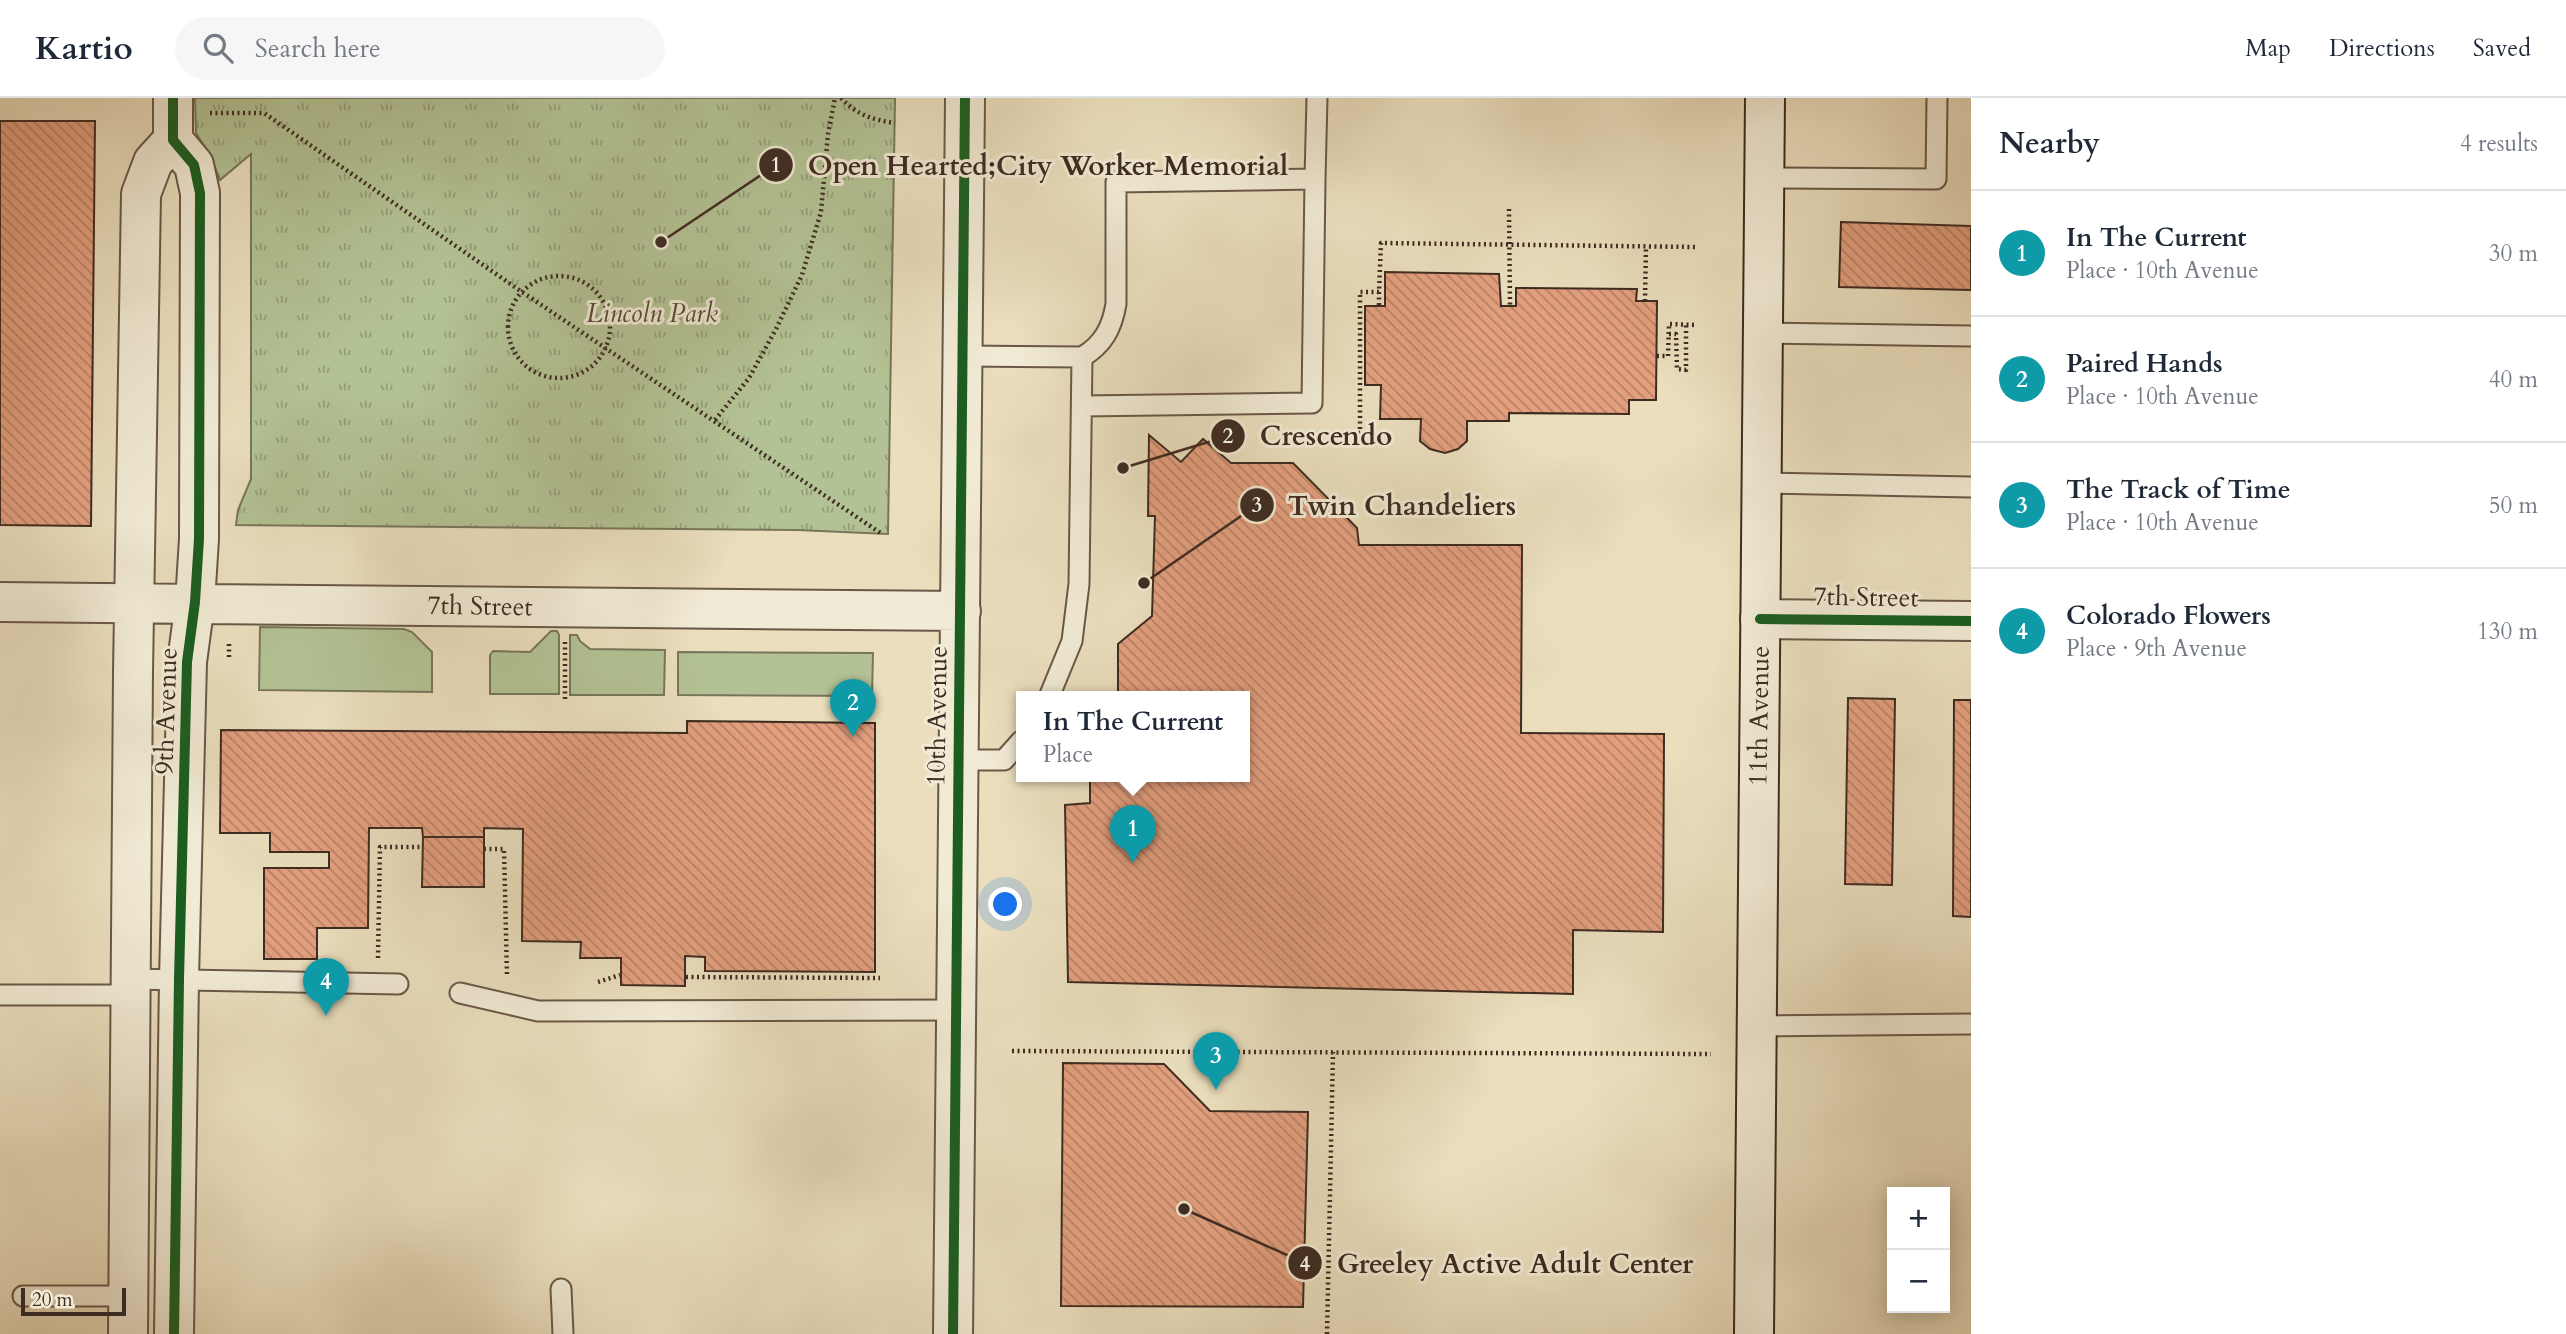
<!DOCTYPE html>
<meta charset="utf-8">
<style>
body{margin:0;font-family:Cardo,serif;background:#f6f6f7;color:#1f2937}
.controls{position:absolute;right:21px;bottom:21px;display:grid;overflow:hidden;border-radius:0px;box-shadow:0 4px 18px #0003}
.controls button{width:63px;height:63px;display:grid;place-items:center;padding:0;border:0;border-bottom:2px solid #e0e1e3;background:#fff;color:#1f2937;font:35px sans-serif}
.scale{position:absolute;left:21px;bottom:18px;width:105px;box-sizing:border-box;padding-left:7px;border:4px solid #3e2b21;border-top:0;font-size:19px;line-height:24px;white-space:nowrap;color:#3e2b21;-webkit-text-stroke:5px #f1ead4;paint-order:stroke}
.you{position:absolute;left:1006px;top:807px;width:24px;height:24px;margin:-18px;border:5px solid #fff;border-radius:50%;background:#1a73e8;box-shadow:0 0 0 10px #1a73e833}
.badge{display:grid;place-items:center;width:46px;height:46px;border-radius:50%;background:#8f2418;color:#fff;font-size:23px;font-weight:700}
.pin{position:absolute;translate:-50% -58px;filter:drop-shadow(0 2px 4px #0008)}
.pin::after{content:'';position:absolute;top:37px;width:24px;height:21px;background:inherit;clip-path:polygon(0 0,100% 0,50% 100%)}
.popup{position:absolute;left:1016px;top:593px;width:234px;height:91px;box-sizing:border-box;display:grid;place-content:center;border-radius:0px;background:#fff;filter:drop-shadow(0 2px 5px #0005);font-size:23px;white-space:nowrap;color:#747a83}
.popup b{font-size:26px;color:#1f2937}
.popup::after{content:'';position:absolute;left:50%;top:100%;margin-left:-14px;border:14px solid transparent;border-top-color:#fff}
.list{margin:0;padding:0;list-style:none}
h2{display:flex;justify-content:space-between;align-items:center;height:91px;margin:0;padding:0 28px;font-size:30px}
h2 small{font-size:23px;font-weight:400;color:#747a83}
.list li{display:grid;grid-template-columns:46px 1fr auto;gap:21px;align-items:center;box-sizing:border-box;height:126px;padding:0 28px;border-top:2px solid #e0e1e3}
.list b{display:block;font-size:26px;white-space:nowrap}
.list p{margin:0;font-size:23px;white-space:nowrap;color:#747a83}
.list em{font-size:23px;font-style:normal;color:#747a83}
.icon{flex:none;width:38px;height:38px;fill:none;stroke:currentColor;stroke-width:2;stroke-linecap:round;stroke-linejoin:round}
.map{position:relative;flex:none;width:1971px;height:1236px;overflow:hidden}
header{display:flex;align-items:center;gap:42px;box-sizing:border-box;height:98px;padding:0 35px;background:#fff;border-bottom:2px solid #e0e1e3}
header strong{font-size:33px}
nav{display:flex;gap:38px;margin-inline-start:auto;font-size:24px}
.search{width:490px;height:63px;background:#f6f6f7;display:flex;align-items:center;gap:18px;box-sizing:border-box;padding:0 24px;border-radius:38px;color:#747a83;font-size:26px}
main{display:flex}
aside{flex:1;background:#fff}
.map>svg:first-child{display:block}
.grass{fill:#b3c294;stroke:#78765a;stroke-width:2}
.park{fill:url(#park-tufts);stroke:#78765a;stroke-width:2}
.building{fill:url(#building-back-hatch);stroke:#3e2b21;stroke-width:2}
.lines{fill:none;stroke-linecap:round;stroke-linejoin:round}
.service-casing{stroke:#695848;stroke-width:23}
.minor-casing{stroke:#695848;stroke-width:42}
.secondary-casing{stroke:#3e2b21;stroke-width:42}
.path{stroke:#3e2b21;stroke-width:4.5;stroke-dasharray:2 3.5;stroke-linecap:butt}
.service{stroke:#f1ead4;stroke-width:19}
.minor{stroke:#f1ead4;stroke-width:38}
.secondary{stroke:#f1ead4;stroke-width:38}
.cycleway-casing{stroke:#f1ead4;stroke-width:15}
.cycleway{stroke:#1b5e20;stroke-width:10}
.labels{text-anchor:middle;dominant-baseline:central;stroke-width:6;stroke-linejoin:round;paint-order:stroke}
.park-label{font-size:26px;font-style:italic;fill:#554938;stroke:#f1ead4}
.street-label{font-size:26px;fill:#3e2b21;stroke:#f1ead4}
.leader{fill:none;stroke:#3e2b21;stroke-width:2.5}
.callout-dot{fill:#3e2b21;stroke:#f1ead4;stroke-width:2.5}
.mark-label{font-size:21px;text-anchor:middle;font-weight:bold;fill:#fff}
.callout-label{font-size:28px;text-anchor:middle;font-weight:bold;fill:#3e2b21;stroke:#f1ead4;stroke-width:6;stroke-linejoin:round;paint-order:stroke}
</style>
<header>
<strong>Kartio</strong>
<div class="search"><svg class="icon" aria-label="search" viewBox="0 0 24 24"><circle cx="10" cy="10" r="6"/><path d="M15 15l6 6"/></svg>Search here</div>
<nav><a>Map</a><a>Directions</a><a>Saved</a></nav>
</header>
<main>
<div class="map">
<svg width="1971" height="1236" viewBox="0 0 1971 1236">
<defs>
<pattern id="park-tufts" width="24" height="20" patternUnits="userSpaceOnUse" patternTransform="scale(1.75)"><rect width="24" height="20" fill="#b3c294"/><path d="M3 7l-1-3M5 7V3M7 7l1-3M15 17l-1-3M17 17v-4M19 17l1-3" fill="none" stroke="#939e78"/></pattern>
<pattern id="building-back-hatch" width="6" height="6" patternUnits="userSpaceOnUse" patternTransform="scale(1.75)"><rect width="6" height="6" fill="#e39f7e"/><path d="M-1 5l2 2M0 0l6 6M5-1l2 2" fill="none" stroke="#b98267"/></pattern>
</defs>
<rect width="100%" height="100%" fill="#eadebd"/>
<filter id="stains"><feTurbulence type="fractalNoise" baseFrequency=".00286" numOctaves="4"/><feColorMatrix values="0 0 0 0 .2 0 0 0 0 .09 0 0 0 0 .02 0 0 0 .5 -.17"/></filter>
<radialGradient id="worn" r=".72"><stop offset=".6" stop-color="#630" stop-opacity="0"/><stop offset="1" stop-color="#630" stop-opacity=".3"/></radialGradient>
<path class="grass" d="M260 529 404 531 412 534 432 554V594L259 592Z
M551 533H557L559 537V596H490V557L493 553 530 554Z
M570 537H577L580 543 590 551 665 552 664 597H570Z
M678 554 873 555 872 598 678 597Z"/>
<path class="park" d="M195 0H895L888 436 797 432 236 427 238 412 251 381V56L220 82 210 57 196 35Z"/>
<path class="building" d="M0 23H95L91 428 0 427Z
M1841 124 1971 128V192L1839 189Z
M1385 174 1499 176 1501 208H1516V190L1637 191 1636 203H1657L1656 302H1629V316L1509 315V323H1467V343L1458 351 1445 355 1430 351 1420 343 1421 321H1380L1381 287H1365V208H1385Z
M1149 337 1181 364 1203 341 1231 365H1293L1357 430 1359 447H1522L1521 635 1664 636 1663 834 1573 832V896L1068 884 1065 707 1090 705V679H1245V599H1118V546L1152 518 1155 418H1148Z
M1848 600 1895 601 1892 787 1845 786Z
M1954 602H1971V819L1953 818Z
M687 623 875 625V874L705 873V859L685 858V888L621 887V860H580L581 844 522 843 523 731 484 730V739H423L422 730H369L368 830H317V861H264V770H329V754H270V735H220L221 632 687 635Z
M423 739H484V789H422Z
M1063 965 1164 966 1210 1013 1308 1014 1303 1209 1061 1208Z"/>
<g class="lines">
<defs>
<path id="service" d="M1764 80 1936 81 1937 0
M1315 81 1317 0
M1762 235 1971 238
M963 258 1082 259 1079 486 1072 543 1049 599
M1082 259C1103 247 1112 230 1116 206V84L1315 81 1312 305 1082 308
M1761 385 1971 389
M959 662H1004L1021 643
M130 881 398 886
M460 895 538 913 956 912
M0 897H130
M1756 928 1971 926
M561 1191 563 1236
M23 1198H127"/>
<path id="minor" d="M173 0V42L194 67 200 95 199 441 195 504 187 564 179 881 174 1236
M0 504 961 513
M1760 521 1971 523
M128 1236 133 574 141 96 153 64 173 42
M953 1236 965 0"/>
<path id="secondary" d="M1754 1236 1765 0"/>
</defs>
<use href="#service" class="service-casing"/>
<use href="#minor" class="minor-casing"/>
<use href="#secondary" class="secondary-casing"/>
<path class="path" d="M841 0C857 17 873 22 895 25
M210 15H264L522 194 882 436
M1509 111 1510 208
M508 229a51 51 0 1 1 102 0a51 51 0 1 1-102 0Z
M1379 194V208
M1645 203 1646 148
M1669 236H1676L1677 271 1686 272V227
M1657 258H1668L1669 226 1696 227
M715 322 749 280 776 231 802 177 821 114 828 36 835 0
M1309 335H1360V194H1379L1381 145 1695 149
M565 544V603
M229 559V546
M484 751H504L507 878
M378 860 380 749H422
M686 879 880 880
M598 884 620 877
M1012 953 1711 956
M1327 1236 1333 954"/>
<use href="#service" class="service"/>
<use href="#minor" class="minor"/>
<use href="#secondary" class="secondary"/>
<defs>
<path id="cycleway" d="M173 0V42L194 67 200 95 199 441 195 504 187 564 179 881 174 1236
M1760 521 1971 523
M953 1236 965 0"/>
</defs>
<use href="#cycleway" class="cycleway-casing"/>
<use href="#cycleway" class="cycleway"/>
</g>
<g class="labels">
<g class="park-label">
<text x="652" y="215">Lincoln Park</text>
</g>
<g class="street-label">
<text transform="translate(1866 499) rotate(1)">7th Street</text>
<text transform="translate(480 508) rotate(1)">7th Street</text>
<text transform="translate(166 613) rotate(-88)">9th Avenue</text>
<text transform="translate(937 618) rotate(-89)">10th Avenue</text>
<text transform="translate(1759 618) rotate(-89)">11th Avenue</text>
</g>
</g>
<path class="leader" d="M661 144L776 67M1123 370L1228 338M1144 485L1257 407M1184 1111L1305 1165"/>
<g class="callout-dot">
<circle cx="661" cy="144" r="7"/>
<circle cx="1123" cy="370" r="7"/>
<circle cx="1144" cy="485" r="7"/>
<circle cx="1184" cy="1111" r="7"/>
<circle cx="776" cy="67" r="18"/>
<circle cx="1228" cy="338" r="18"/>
<circle cx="1257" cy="407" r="18"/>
<circle cx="1305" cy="1165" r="18"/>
</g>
<g class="mark-label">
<text x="776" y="74">1</text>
<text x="1228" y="345">2</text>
<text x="1257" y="414">3</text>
<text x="1305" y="1173">4</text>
</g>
<g class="callout-label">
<text x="1048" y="77">Open Hearted;City Worker Memorial</text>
<text x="1326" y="347">Crescendo</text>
<text x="1402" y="417">Twin Chandeliers</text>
<text x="1515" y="1175">Greeley Active Adult Center</text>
</g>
<rect width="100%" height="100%" filter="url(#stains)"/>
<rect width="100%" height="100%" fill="url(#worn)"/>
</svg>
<div class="controls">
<button>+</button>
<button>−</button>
</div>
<div class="scale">20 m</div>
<div class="you"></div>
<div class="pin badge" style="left:1133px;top:765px;background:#0f9aa8">1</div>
<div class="popup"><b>In The Current</b>Place</div>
<div class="pin badge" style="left:853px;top:639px;background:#0f9aa8">2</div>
<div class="pin badge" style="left:1216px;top:992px;background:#0f9aa8">3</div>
<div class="pin badge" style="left:326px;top:918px;background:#0f9aa8">4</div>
</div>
<aside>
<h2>Nearby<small>4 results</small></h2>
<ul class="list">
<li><span class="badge" style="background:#0f9aa8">1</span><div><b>In The Current</b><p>Place · 10th Avenue</p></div><em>30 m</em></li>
<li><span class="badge" style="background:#0f9aa8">2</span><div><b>Paired Hands</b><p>Place · 10th Avenue</p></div><em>40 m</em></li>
<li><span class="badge" style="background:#0f9aa8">3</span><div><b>The Track of Time</b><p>Place · 10th Avenue</p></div><em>50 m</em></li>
<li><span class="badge" style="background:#0f9aa8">4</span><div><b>Colorado Flowers</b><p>Place · 9th Avenue</p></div><em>130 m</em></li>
</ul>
</aside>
</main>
